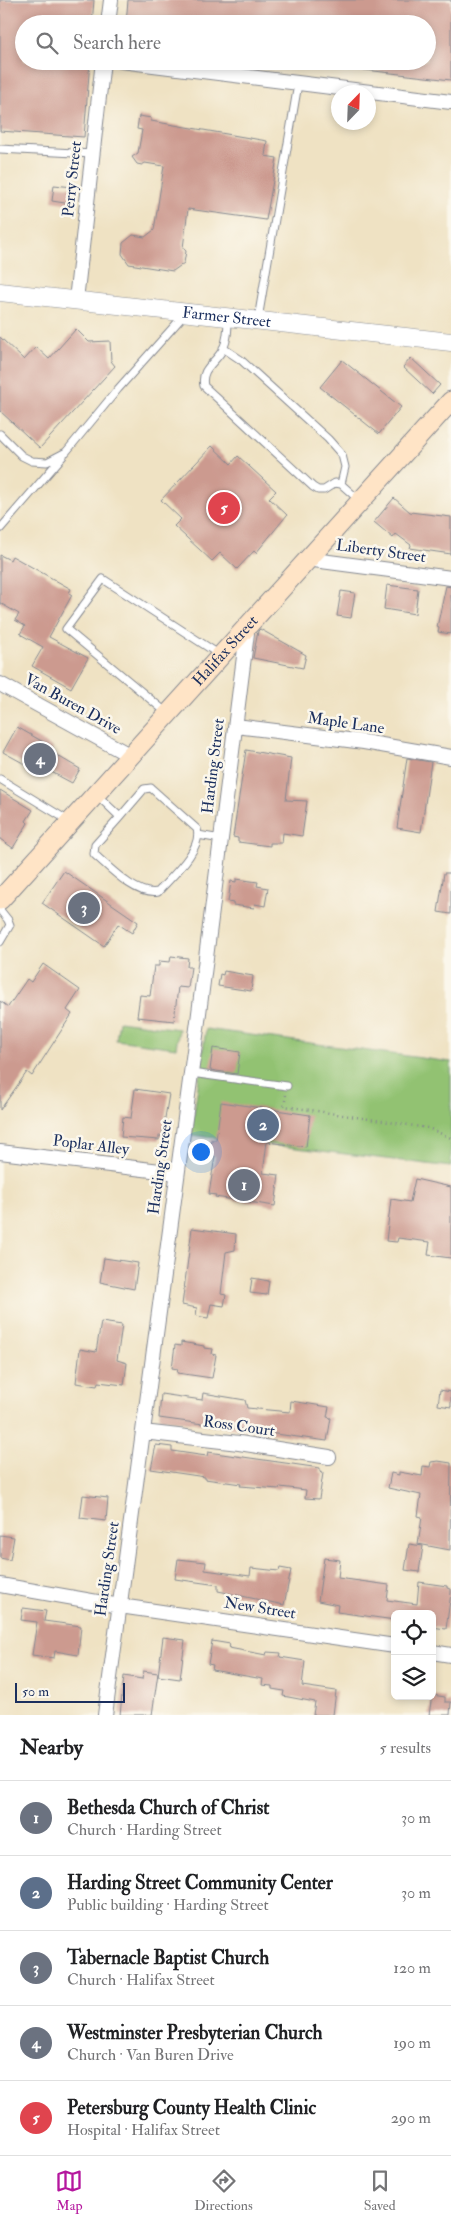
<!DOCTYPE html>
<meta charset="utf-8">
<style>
body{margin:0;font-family:"IM FELL Double Pica",serif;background:#f6f6f6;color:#202124}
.controls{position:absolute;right:15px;bottom:15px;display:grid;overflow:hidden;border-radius:8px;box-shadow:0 2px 8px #0003}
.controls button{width:45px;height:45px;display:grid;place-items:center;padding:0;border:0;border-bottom:1px solid #e0e0e0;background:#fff;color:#202124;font:25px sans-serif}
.compass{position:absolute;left:331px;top:85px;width:45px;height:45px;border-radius:50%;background:#fff;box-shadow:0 2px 8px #0003;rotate:23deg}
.scale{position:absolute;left:15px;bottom:12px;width:110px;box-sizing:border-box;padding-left:5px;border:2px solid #1b2f5e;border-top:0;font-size:14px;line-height:18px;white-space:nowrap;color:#1b2f5e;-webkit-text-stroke:4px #fbf7ec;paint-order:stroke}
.you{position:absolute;left:200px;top:1151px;width:18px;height:18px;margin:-12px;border:4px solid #fff;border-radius:50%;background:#1a73e8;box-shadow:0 0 0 8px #1a73e833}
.badge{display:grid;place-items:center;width:32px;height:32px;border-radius:50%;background:#b5179e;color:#fff;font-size:16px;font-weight:700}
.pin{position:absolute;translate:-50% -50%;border:2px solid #fff;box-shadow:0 1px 5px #0006}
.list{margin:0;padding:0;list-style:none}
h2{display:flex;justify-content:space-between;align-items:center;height:65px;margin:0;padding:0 20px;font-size:21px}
h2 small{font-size:16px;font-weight:400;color:#757577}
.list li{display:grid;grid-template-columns:32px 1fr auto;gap:15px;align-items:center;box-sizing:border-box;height:75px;padding:0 20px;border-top:1px solid #e0e0e0}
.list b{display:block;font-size:19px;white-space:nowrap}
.list p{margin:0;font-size:16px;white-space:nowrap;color:#757577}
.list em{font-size:16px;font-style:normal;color:#757577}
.icon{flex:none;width:28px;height:28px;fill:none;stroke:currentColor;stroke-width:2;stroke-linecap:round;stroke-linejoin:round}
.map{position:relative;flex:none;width:451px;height:1715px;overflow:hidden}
.search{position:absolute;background:#fff;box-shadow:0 2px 8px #0003;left:15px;right:15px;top:15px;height:55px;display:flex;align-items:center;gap:12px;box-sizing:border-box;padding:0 18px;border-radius:28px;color:#757577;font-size:19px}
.sheet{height:440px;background:#fff}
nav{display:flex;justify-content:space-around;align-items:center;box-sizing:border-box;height:70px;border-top:1px solid #e0e0e0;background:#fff;font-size:14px;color:#757577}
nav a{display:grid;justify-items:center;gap:2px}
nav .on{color:#b5179e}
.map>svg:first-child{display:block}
.green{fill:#92c272;stroke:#567868}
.building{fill:#cc9a8f}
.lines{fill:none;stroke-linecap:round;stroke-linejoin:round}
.service-casing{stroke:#858890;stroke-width:9}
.minor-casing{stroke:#858890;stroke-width:16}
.tertiary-casing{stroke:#858890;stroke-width:19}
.secondary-casing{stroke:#858890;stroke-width:21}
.path{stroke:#858890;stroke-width:2.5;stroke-dasharray:1 4;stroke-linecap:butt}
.service{stroke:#fff;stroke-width:7}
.minor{stroke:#fff;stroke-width:14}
.tertiary{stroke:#fff;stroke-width:18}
.secondary{stroke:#ffe4c6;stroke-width:19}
.labels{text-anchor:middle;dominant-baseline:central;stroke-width:5;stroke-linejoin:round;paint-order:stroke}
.street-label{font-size:16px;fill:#1b2f5e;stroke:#fbf7ec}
</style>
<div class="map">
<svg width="451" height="1715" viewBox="0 0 451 1715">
<rect width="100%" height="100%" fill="#fbf7ec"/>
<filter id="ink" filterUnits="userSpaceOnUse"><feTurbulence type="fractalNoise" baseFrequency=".02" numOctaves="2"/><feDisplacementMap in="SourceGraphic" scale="10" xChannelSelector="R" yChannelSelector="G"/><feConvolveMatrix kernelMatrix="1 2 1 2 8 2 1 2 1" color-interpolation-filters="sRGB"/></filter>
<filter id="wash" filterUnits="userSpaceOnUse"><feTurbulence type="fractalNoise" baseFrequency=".0096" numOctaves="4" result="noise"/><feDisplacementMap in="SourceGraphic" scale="20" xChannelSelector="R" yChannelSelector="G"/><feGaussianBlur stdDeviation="1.12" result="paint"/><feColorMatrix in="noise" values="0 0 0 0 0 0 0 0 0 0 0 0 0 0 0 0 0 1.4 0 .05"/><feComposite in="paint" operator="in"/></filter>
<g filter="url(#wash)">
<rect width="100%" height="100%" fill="#efe2c3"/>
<path class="green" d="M119 1021 179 1029 176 1048 116 1040Z
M206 1029 451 1062V1167L191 1135Z"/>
<g id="blocks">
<path class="building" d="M0 0H94L92 24H24V61H90L84 137 0 131Z
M128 0H451V80L357 69V61H427V24H126Z
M139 116 151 118V121L267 141 265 156 277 158 266 220 188 209 183 248 186 251 184 263 173 271 129 264 122 254 123 243 133 235 145 237 154 230 164 166 145 163 142 165 137 164 132 157 138 153 142 130 137 129Z
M54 185 73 187 71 204 52 201Z
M76 329 89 342 110 341 111 361 115 366 40 448 0 411V337L24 360 36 347 49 359Z
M411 358 440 385 432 394 403 367Z
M342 360 401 407 379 434 320 387Z
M212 446 231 464 238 456 276 491 269 498 287 515 256 553 254 551 237 569 220 553 212 561 174 526 181 519 161 500Z
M394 498 410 512 451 517V554L410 548 411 545 396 534 393 538 374 522Z
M0 555 10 560 12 556 71 589 69 593 72 595 49 637 88 658 71 688 32 666 43 647 20 634 25 626 15 620 19 614 0 603Z
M387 585 418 589 415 614 384 609Z
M446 586 451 587V634L438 632 439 628 437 627Z
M341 591 355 593 351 618 337 616Z
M260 629 306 655 303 668 253 658 258 631Z
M17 727 45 743 53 748 51 752 80 769 72 783 42 767 40 771 32 768 3 752Z
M246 750 291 758 286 800 307 801 302 836 283 833 282 843H270V846L238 842V838L233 837Z
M407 758 431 762 421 832 397 828Z
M0 790 33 810 26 821 28 823 13 848 0 839Z
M64 871 138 922 132 933 118 924 104 946 42 903Z
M444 873H451V914L438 912Z
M236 879 258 882 257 886 268 888 265 906 255 904 254 908 233 905V903L228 902 231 881 236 882Z
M171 956 188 958 187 967H191L188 988 178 987 174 1021 137 1017 140 995 150 996 154 966H159V961L170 962Z
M43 964 80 990 67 1010 72 1014 32 1076 27 1072 0 1110V1001L8 1007 27 979 31 982Z
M224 971 253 976 251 991 218 986 220 974 223 975Z
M213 1048 240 1052 237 1074 210 1070Z
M135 1089 169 1094 162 1136H159V1140L121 1137 123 1117 131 1118Z
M221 1102 310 1115 306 1147 267 1142 263 1173 279 1175 275 1206 215 1197 216 1195 209 1194 215 1156 209 1155 211 1140H216Z
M415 1179 451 1187V1258L428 1255 430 1242 398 1238 397 1242 386 1241 391 1199 410 1202Z
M192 1228 236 1234 235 1250 226 1252 221 1294 226 1295 224 1306 211 1304 208 1318 196 1316 197 1308 182 1305Z
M104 1258 138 1263 134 1289 100 1282Z
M252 1278 269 1281 267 1295 250 1293Z
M101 1322 122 1325 117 1360 127 1363 124 1385 98 1382 97 1386 76 1383 80 1349 96 1352Z
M181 1342 204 1346V1348L213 1349 212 1354 216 1355 212 1378 177 1373 178 1369 172 1368 175 1345 181 1346Z
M440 1390 451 1392V1407L438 1405Z
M203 1393 245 1400 247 1408 290 1412 291 1401 329 1407 327 1417 331 1418 327 1441 159 1418 161 1394 202 1400Z
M156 1445 172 1447V1451L199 1455 207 1456 208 1452 320 1468V1472L323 1473 319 1499 305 1498 306 1490 280 1487 279 1489 240 1486 241 1484 205 1479V1477L151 1469Z
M438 1461 451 1463 450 1550 418 1544 422 1517 418 1516 421 1495 388 1488 391 1473 399 1475V1472L422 1476 423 1466 430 1467 431 1462Z
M83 1495 108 1498 106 1521 80 1518Z
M0 1535 14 1537 10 1560 0 1558Z
M409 1544 423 1546 419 1572 405 1570Z
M324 1558 340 1560 338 1578 389 1585 387 1600 417 1604 419 1582 447 1586V1588L451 1589V1593L446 1629 432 1627V1614H395V1620L337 1612 338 1605 318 1601Z
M178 1559 206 1562 205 1570 250 1576 251 1568 279 1571 280 1568 291 1570 284 1605 223 1592 218 1591V1585L175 1579Z
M23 1608 46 1611 44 1621 81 1626 78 1655 55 1651 54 1658 32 1655 37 1622 21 1620Z
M163 1637 185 1640 180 1679 158 1676Z
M212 1641 230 1644 229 1648 266 1655 267 1652 281 1653 280 1657 305 1661 302 1686 336 1691 333 1715H313L315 1702 283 1696 284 1691 272 1689V1686L262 1685 263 1679 212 1670 213 1665 208 1664Z
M143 1671 158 1673 152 1715H120L124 1676 142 1679Z
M432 1695 445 1697V1702H451L450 1715H429Z"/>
</g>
</g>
<g filter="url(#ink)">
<use href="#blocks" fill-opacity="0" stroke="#858890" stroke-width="1"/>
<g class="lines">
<defs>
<path id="service" d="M0 149 93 154
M228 317C228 327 228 339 223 349 216 363 200 368 204 386L313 487 318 490H324L335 483 341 484 359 500
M258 319 298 84
M223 348 241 360 328 439 342 455 345 467 341 484
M0 434 22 456 32 461 47 462 66 452 118 389 185 314
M0 529 63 456
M167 713 66 629 103 579 220 655
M0 779 69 821
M97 795 120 817 144 789 151 788 197 829C203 850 170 878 158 892 137 897 109 867 94 854L95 845 120 817
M198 835 221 839
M0 910 8 920 10 925 0 942
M191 1073 287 1086"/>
<path id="minor" d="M108 24 111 0
M121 61 451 102
M76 300 103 61
M306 559 451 578
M0 684 129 755
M236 726 364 742 451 757
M0 1152 177 1173
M143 1432 239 1443 329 1457
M0 1585 120 1606 395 1646
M432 1652 451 1655
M105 1715 198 1021 248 625"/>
<g id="tertiary">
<path id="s1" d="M0 292 451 342"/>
</g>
<g id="secondary">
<path id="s2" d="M0 900 451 401"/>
</g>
</defs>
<use href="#service" class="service-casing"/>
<use href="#minor" class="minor-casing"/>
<use href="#tertiary" class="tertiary-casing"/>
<use href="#secondary" class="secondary-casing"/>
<path class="path" d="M286 1095 284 1106 428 1128 451 1138"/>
<use href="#service" class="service"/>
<use href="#minor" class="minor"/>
<use href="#tertiary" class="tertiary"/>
<use href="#secondary" class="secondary"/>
</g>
</g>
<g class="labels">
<g class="street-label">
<text transform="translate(72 179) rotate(-84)">Perry Street</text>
<text stroke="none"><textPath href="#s1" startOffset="228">Farmer Street</textPath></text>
<text transform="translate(381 551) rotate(8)">Liberty Street</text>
<text stroke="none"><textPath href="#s2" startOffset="336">Halifax Street</textPath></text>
<text transform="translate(73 704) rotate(29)">Van Buren Drive</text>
<text transform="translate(346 723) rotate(8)">Maple Lane</text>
<text transform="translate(213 766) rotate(-83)">Harding Street</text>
<text transform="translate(91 1145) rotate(7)">Poplar Alley</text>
<text transform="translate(160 1167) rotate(-82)">Harding Street</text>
<text transform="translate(239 1426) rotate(8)">Ross Court</text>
<text transform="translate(107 1569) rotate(-82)">Harding Street</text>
<text transform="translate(260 1608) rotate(9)">New Street</text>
</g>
</g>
</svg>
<div class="controls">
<button><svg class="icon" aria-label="locate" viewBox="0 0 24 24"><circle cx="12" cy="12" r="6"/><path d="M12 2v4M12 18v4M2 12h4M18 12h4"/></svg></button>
<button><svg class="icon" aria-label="layers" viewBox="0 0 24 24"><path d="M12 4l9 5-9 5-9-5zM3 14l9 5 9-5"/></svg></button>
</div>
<svg class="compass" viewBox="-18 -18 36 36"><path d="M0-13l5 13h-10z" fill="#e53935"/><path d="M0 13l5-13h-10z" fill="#757577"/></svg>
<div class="scale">50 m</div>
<div class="you"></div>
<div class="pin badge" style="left:244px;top:1185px;background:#6b7280">1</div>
<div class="pin badge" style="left:263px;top:1125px;background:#5c6f8a">2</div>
<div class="pin badge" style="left:84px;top:908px;background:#6b7280">3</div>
<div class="pin badge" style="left:40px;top:759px;background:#6b7280">4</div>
<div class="pin badge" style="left:224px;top:508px;background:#e0444e">5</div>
<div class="search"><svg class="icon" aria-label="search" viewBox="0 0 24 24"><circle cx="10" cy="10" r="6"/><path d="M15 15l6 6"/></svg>Search here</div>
</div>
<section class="sheet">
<h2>Nearby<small>5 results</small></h2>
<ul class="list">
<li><span class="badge" style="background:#6b7280">1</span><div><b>Bethesda Church of Christ</b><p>Church · Harding Street</p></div><em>30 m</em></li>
<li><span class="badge" style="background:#5c6f8a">2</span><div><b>Harding Street Community Center</b><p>Public building · Harding Street</p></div><em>30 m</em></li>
<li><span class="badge" style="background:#6b7280">3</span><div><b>Tabernacle Baptist Church</b><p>Church · Halifax Street</p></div><em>120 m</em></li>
<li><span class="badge" style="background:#6b7280">4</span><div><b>Westminster Presbyterian Church</b><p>Church · Van Buren Drive</p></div><em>190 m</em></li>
<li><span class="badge" style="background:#e0444e">5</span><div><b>Petersburg County Health Clinic</b><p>Hospital · Halifax Street</p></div><em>290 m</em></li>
</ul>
</section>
<nav>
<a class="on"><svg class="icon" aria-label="map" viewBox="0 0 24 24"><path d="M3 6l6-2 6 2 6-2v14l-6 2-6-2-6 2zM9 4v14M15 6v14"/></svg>Map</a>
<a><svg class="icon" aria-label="directions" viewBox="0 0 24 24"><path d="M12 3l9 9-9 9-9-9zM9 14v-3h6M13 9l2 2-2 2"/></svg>Directions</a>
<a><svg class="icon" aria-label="saved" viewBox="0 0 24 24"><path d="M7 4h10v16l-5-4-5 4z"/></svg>Saved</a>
</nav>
